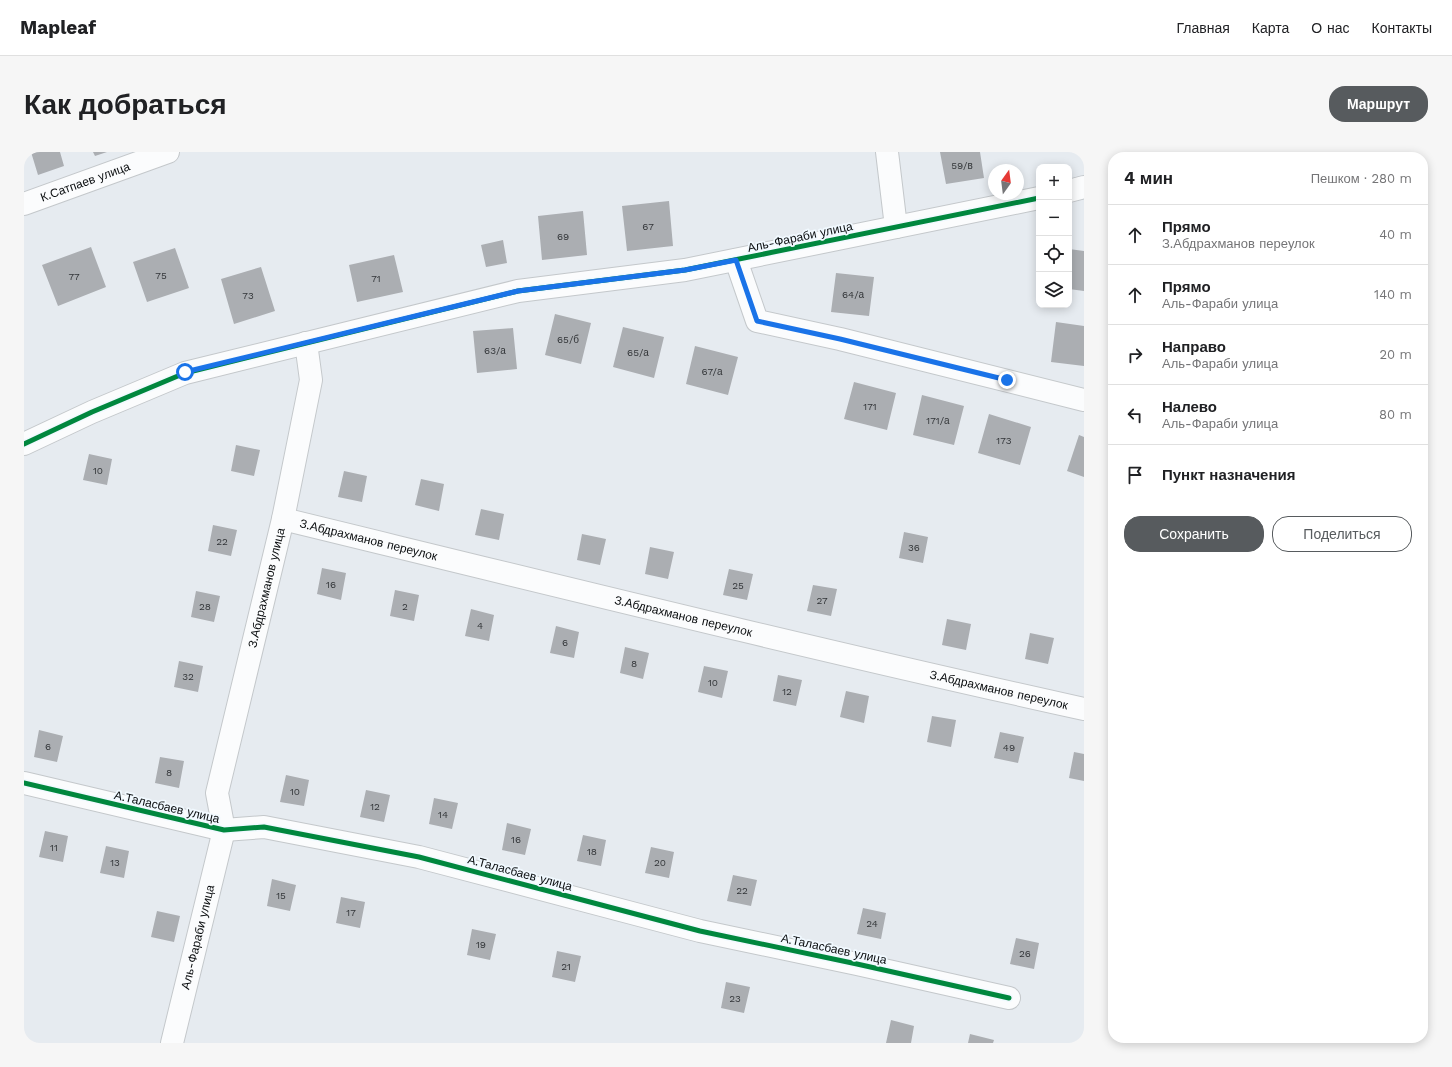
<!DOCTYPE html>
<html lang="ru">
<meta charset="utf-8">
<style>
body{margin:0;font-family:"Work Sans",sans-serif;background:#f6f6f6;color:#202124}
.controls{position:absolute;right:12px;top:12px;display:grid;overflow:hidden;border-radius:8px;box-shadow:0 2px 10px #0003}
.controls button{width:36px;height:36px;display:grid;place-items:center;padding:0;border:0;border-bottom:1px solid #e0e0e0;background:#fff;color:#202124;font:20px sans-serif}
.compass{position:absolute;left:964px;top:12px;width:36px;height:36px;border-radius:50%;background:#fff;box-shadow:0 2px 10px #0003;rotate:14deg}
.stop{position:absolute;width:12px;height:12px;margin:-9px;border:3px solid #1a73e8;border-radius:50%;background:#fff}
.stop.end{background:#1a73e8;border-color:#fff;box-shadow:0 1px 4px #0008}
.list{margin:0;padding:0;list-style:none}
h2{display:flex;justify-content:space-between;align-items:center;height:52px;margin:0;padding:0 16px;font-size:17px}
h2 small{font-size:13px;font-weight:400;color:#757577}
.list li{display:grid;grid-template-columns:26px 1fr auto;gap:12px;align-items:center;box-sizing:border-box;height:60px;padding:0 16px;border-top:1px solid #e0e0e0}
.list b{display:block;font-size:15px;white-space:nowrap}
.list p{margin:0;font-size:13px;white-space:nowrap;color:#757577}
.list em{font-size:13px;font-style:normal;color:#757577}
.actions{display:flex;gap:8px;padding:12px 16px}
.actions a{flex:1;padding:9px 0;border:1px solid #575b5e;border-radius:16px;text-align:center;font-size:14px;color:#575b5e}
.actions .main{background:#575b5e;color:#fff}
.icon{flex:none;width:22px;height:22px;fill:none;stroke:currentColor;stroke-width:2;stroke-linecap:round;stroke-linejoin:round}
.map{position:relative;flex:none;width:1060px;height:891px;overflow:hidden;border-radius:16px}
header{display:flex;align-items:center;gap:24px;box-sizing:border-box;height:56px;padding:0 20px;background:#fff;border-bottom:1px solid #e0e0e0}
header strong{font-size:19px}
nav{display:flex;gap:22px;margin-inline-start:auto;font-size:14px}
.intro{display:flex;align-items:center;justify-content:space-between;box-sizing:border-box;height:96px;padding:0 24px}
h1{margin:0;font-size:28px}
.button{padding:10px 18px;border-radius:16px;background:#575b5e;color:#fff;font-size:14px;font-weight:700}
main{display:flex;gap:24px;padding:0 24px}
aside{flex:1;background:#fff;border-radius:16px;box-shadow:0 2px 10px #0003}
.map>svg:first-child{display:block}
.building{fill:#abaeb2}
.lines{fill:none;stroke-linecap:round;stroke-linejoin:round}
.street-casing{stroke:#c4c8cb;stroke-width:24}
.street{stroke:#fbfcfd;stroke-width:22}
.cycleway-casing{stroke:#f1f9ff;stroke-width:8}
.cycleway{stroke:#00873e;stroke-width:5}
.route{stroke:#1a73e8;stroke-width:5}
.labels{text-anchor:middle;dominant-baseline:central;stroke-width:3.5;stroke-linejoin:round;paint-order:stroke}
.number-label{font-size:10px;fill:#323538}
.street-label{font-size:12px;fill:#0a0d0f;stroke:#f1f9ff}
</style>
<header>
<strong>Mapleaf</strong>
<nav><a>Главная</a><a>Карта</a><a>О нас</a><a>Контакты</a></nav>
</header>
<div class="intro"><h1>Как добраться</h1><a class="button">Маршрут</a></div>
<main>
<div class="map">
<svg width="1060" height="891" viewBox="0 0 1060 891">
<rect width="100%" height="100%" fill="#e6ebf0"/>
<path class="building" d="M7 0H36L40 14 14 23Z
M69 0H83L71 4Z
M916 0H956L960 26 922 32Z
M645 49 649 94 603 99 598 54Z
M559 59 563 103 518 108 514 64Z
M479 88 483 111 462 115 457 93Z
M67 95 82 135 34 154 18 113Z
M151 96 165 136 123 150 109 110Z
M1045 97 1060 99V139L1045 137Z
M370 103 379 140 333 150 325 113Z
M237 115 251 159 210 172 197 127Z
M812 121 850 125 845 164 807 160Z
M531 162 567 171 557 212 521 203Z
M1032 170 1060 174V214L1027 210Z
M599 175 640 185 630 226 589 215Z
M489 176 493 217 453 221 449 179Z
M671 194 714 205 704 243 662 232Z
M830 230 872 241 863 278 820 267Z
M898 243 940 254 930 293 889 283Z
M965 262 1007 275 996 313 954 301Z
M1055 283 1060 285V325L1043 319Z
M212 293 236 298 230 324 207 319Z
M65 302 88 307 83 333 59 328Z
M320 319 343 324 338 350 314 345Z
M397 327 420 332 415 359 391 353Z
M457 357 480 362 475 388 451 383Z
M189 373 213 378 207 404 184 399Z
M880 380 904 385 899 411 875 406Z
M558 382 582 387 576 413 553 408Z
M626 395 650 400 644 427 621 422Z
M298 416 322 421 317 448 293 442Z
M705 417 729 422 723 448 699 443Z
M789 433 813 437 807 464 783 459Z
M371 438 395 443 390 469 366 464Z
M172 439 196 444 190 470 167 465Z
M447 457 470 463 465 489 441 484Z
M923 467 947 472 942 498 918 493Z
M532 474 555 480 550 506 526 501Z
M1006 481 1030 486 1024 512 1001 507Z
M601 495 625 501 619 527 596 521Z
M155 509 179 514 174 540 150 535Z
M680 514 704 519 698 546 674 540Z
M754 523 778 528 772 554 749 549Z
M822 539 845 544 840 571 816 565Z
M908 564 932 568 927 595 903 590Z
M15 578 39 584 33 610 10 605Z
M976 580 1000 585 994 611 970 606Z
M1050 600 1060 602V629L1045 626Z
M136 605 160 609 155 636 131 631Z
M262 623 285 628 280 654 256 650Z
M342 638 366 643 360 670 336 665Z
M410 646 434 651 428 677 405 672Z
M483 671 507 677 501 703 478 698Z
M21 679 44 684 39 710 15 705Z
M559 683 582 688 577 714 553 709Z
M82 694 105 699 100 726 76 721Z
M627 695 650 700 645 726 621 721Z
M709 723 733 728 727 754 703 749Z
M248 727 272 733 266 759 243 754Z
M317 745 341 750 336 776 312 771Z
M839 756 862 761 857 787 833 782Z
M133 759 156 764 150 790 127 785Z
M448 777 472 782 466 808 443 803Z
M992 786 1015 791 1010 817 986 812Z
M533 799 557 804 551 830 528 825Z
M702 830 726 835 720 861 697 856Z
M867 868 890 874 887 891H862Z
M946 882 970 888 969 891H944Z"/>
<g class="lines">
<defs>
<g id="street">
<path d="M863 0 872 75"/>
<path d="M1045 39 1060 35"/>
<path id="s1" d="M0 52 144 0"/>
<path d="M712 108 733 169 816 187 1060 248"/>
<path d="M0 292 68 260 161 221 494 139 661 118 1015 46"/>
<path id="s2" d="M259 367C526 432 792 498 1060 557"/>
<path d="M0 631 200 678 240 675 395 705 676 779 833 812 985 846"/>
<path id="s3" d="M148 891 200 678 193 641 259 367 287 228 282 191"/>
</g>
</defs>
<use href="#street" class="street-casing"/>
<use href="#street" class="street"/>
<defs>
<path id="cycleway" d="M0 292 68 260 161 221 494 139 661 118 1015 46
M0 631 200 678 240 675 395 705 676 779 833 812 985 846"/>
</defs>
<use href="#cycleway" class="cycleway-casing"/>
<use href="#cycleway" class="cycleway"/>
</g>
<g class="lines">
<path class="route" d="M161 220 494 139 661 118 712 108 733 169 816 187 983 228"/>
</g>
<g class="labels">
<g class="number-label">
<text x="938" y="13">59/в</text>
<text x="624" y="74">67</text>
<text x="539" y="84">69</text>
<text x="137" y="123">75</text>
<text x="50" y="124">77</text>
<text x="352" y="126">71</text>
<text x="829" y="142">64/а</text>
<text x="224" y="143">73</text>
<text x="544" y="187">65/б</text>
<text x="471" y="198">63/а</text>
<text x="614" y="200">65/а</text>
<text x="688" y="219">67/а</text>
<text x="846" y="254">171</text>
<text x="914" y="268">171/а</text>
<text x="980" y="288">173</text>
<text x="74" y="318">10</text>
<text x="198" y="389">22</text>
<text x="890" y="395">36</text>
<text x="307" y="432">16</text>
<text x="714" y="433">25</text>
<text x="798" y="448">27</text>
<text x="181" y="454">28</text>
<text x="381" y="454">2</text>
<text x="456" y="473">4</text>
<text x="541" y="490">6</text>
<text x="610" y="511">8</text>
<text x="164" y="524">32</text>
<text x="689" y="530">10</text>
<text x="763" y="539">12</text>
<text x="24" y="594">6</text>
<text x="985" y="595">49</text>
<text x="145" y="620">8</text>
<text x="271" y="639">10</text>
<text x="351" y="654">12</text>
<text x="419" y="662">14</text>
<text x="492" y="687">16</text>
<text x="30" y="695">11</text>
<text x="568" y="699">18</text>
<text x="91" y="710">13</text>
<text x="636" y="710">20</text>
<text x="718" y="738">22</text>
<text x="257" y="743">15</text>
<text x="327" y="760">17</text>
<text x="848" y="771">24</text>
<text x="457" y="792">19</text>
<text x="1001" y="801">26</text>
<text x="542" y="814">21</text>
<text x="711" y="846">23</text>
</g>
<g class="street-label">
<text stroke="none"><textPath href="#s1" startOffset="65">К.Сатпаев улица</textPath></text>
<text transform="translate(776 85) rotate(-12)">Аль-Фараби улица</text>
<text stroke="none"><textPath href="#s2" startOffset="88">З.Абдрахманов переулок</textPath></text>
<text stroke="none"><textPath href="#s3" startOffset="468">З.Абдрахманов улица</textPath></text>
<text stroke="none"><textPath href="#s2" startOffset="412">З.Абдрахманов переулок</textPath></text>
<text stroke="none"><textPath href="#s2" startOffset="736">З.Абдрахманов переулок</textPath></text>
<text transform="translate(143 655) rotate(13)">А.Таласбаев улица</text>
<text transform="translate(496 721) rotate(15)">А.Таласбаев улица</text>
<text stroke="none"><textPath href="#s3" startOffset="109">Аль-Фараби улица</textPath></text>
<text transform="translate(810 797) rotate(12)">А.Таласбаев улица</text>
</g>
</g>
</svg>
<div class="controls">
<button>+</button>
<button>−</button>
<button><svg class="icon" aria-label="locate" viewBox="0 0 24 24"><circle cx="12" cy="12" r="6"/><path d="M12 2v4M12 18v4M2 12h4M18 12h4"/></svg></button>
<button><svg class="icon" aria-label="layers" viewBox="0 0 24 24"><path d="M12 4l9 5-9 5-9-5zM3 14l9 5 9-5"/></svg></button>
</div>
<svg class="compass" viewBox="-18 -18 36 36"><path d="M0-13l5 13h-10z" fill="#e53935"/><path d="M0 13l5-13h-10z" fill="#757577"/></svg>
<div class="stop" style="left:161px;top:220px"></div>
<div class="stop end" style="left:983px;top:228px"></div>
</div>
<aside>
<h2>4 мин<small>Пешком · 280 m</small></h2>
<ul class="list">
<li><svg class="icon" aria-label="ahead" viewBox="0 0 24 24"><path d="M12 20V5M6 11l6-6 6 6"/></svg><div><b>Прямо</b><p>З.Абдрахманов переулок</p></div><em>40 m</em></li>
<li><svg class="icon" aria-label="ahead" viewBox="0 0 24 24"><path d="M12 20V5M6 11l6-6 6 6"/></svg><div><b>Прямо</b><p>Аль-Фараби улица</p></div><em>140 m</em></li>
<li><svg class="icon" aria-label="right" viewBox="0 0 24 24"><path d="M7 20v-9h11M14 6l5 5-5 5"/></svg><div><b>Направо</b><p>Аль-Фараби улица</p></div><em>20 m</em></li>
<li><svg class="icon" aria-label="left" viewBox="0 0 24 24"><path d="M17 20v-9H6M10 6l-5 5 5 5"/></svg><div><b>Налево</b><p>Аль-Фараби улица</p></div><em>80 m</em></li>
<li><svg class="icon" aria-label="arrive" viewBox="0 0 24 24"><path d="M6 21V4h12l-3 4 3 4H6"/></svg><div><b>Пункт назначения</b></div></li>
</ul>
<div class="actions"><a class="main">Сохранить</a><a>Поделиться</a></div>
</aside>
</main>
